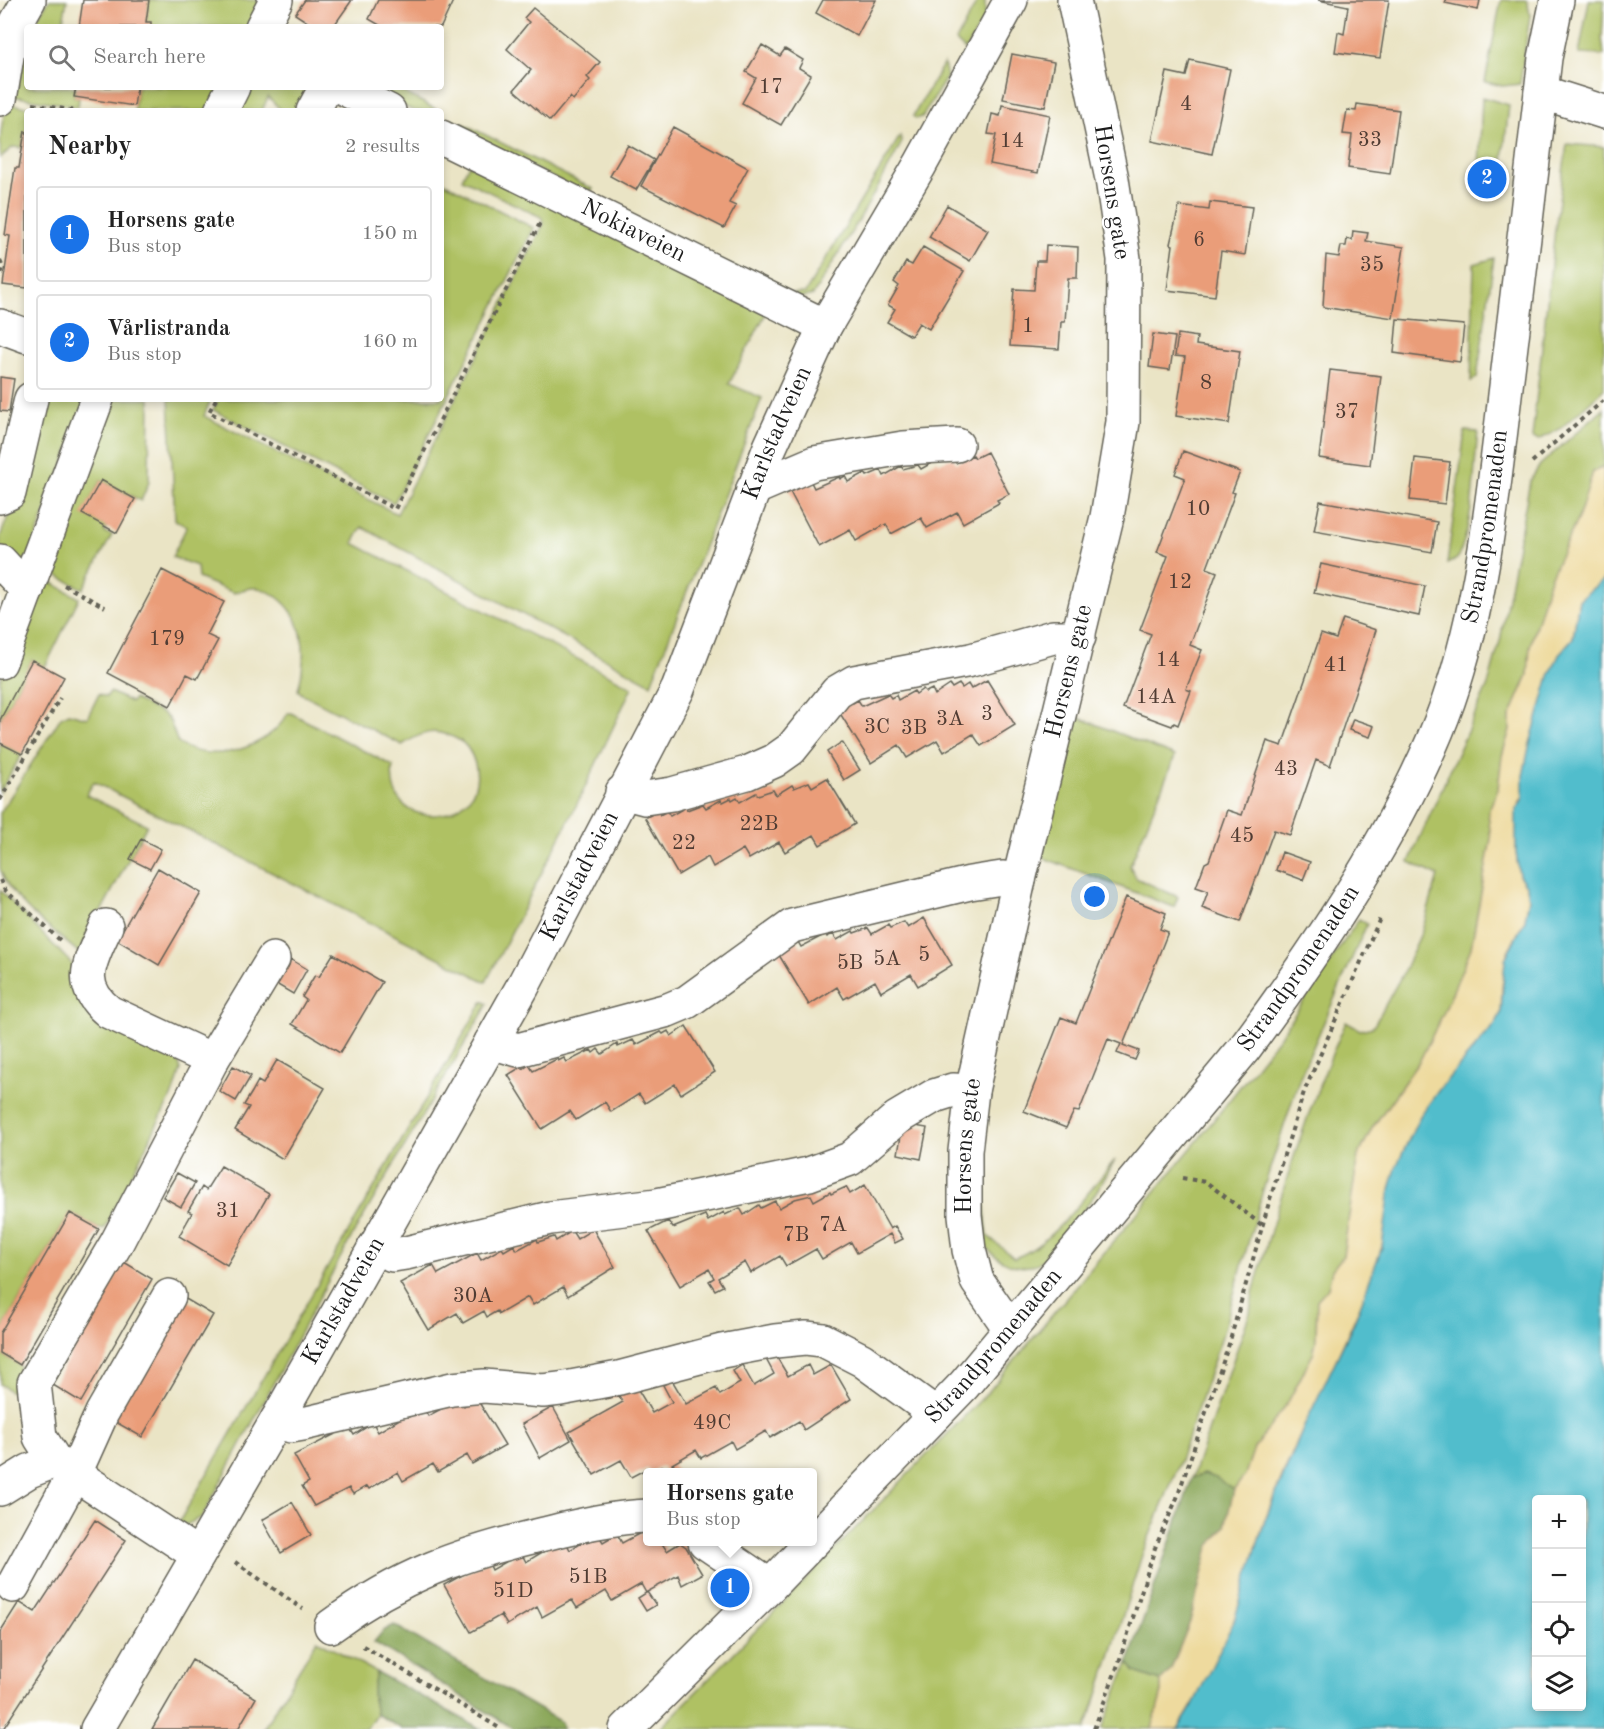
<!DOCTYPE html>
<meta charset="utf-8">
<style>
body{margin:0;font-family:"Old Standard TT",serif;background:#f6f6f6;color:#222}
.controls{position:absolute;right:18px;bottom:18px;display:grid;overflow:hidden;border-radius:6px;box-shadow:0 3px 9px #0003}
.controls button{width:54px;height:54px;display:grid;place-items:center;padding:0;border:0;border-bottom:2px solid #e0e0e0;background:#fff;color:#222;font:30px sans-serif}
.you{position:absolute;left:1095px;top:897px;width:21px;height:21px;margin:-15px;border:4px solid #fff;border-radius:50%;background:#1a73e8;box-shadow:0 0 0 9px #1a73e833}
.badge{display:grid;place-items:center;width:39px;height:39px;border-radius:50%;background:#1a73e8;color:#fff;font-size:20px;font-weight:700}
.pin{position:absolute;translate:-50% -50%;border:3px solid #fff;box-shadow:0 2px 6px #0006}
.popup{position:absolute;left:643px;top:1468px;width:174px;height:78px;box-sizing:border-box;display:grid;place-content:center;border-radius:6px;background:#fff;filter:drop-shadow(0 2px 4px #0005);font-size:20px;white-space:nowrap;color:#767676}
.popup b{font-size:22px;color:#222}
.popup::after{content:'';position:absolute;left:50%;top:100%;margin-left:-12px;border:12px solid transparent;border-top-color:#fff}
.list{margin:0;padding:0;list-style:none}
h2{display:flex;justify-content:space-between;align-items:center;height:78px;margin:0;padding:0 24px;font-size:26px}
h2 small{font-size:20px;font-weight:400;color:#767676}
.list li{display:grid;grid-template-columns:39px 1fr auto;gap:18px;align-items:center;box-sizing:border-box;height:96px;margin:0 12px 12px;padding:0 12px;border:2px solid #e0e0e0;border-radius:6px}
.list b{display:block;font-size:22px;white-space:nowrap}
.list p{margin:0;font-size:20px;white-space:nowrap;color:#767676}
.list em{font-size:20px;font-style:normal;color:#767676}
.icon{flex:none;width:33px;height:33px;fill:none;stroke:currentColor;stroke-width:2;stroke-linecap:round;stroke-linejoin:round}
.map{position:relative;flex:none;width:1604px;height:1729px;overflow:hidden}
.search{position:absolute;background:#fff;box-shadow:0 3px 9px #0003;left:24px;top:24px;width:420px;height:66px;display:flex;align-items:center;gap:15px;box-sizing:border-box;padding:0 21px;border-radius:6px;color:#767676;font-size:22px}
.panel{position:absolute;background:#fff;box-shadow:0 3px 9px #0003;left:24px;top:108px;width:420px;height:294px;border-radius:6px}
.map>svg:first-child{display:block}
.green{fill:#afc164;stroke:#666e40;stroke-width:1.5}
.forest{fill:#8ba75a;stroke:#54623b;stroke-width:1.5}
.sand{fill:#eeda9e;stroke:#857b5d;stroke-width:1.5}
.water{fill:#51bdcc;stroke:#366c74;stroke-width:1.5;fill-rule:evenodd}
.building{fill:#ea9d79}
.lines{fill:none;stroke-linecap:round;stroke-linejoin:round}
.minor-casing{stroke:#646257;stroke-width:36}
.path{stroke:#646257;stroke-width:4;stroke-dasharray:4.5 4.5;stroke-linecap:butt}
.minor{stroke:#fff;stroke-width:33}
.labels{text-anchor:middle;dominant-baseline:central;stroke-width:4.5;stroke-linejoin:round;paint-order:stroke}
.number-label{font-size:21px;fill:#503c33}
.street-label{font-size:24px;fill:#1c1c1c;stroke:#fff}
</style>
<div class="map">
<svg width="1604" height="1729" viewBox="0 0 1604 1729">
<rect width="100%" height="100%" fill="#fff"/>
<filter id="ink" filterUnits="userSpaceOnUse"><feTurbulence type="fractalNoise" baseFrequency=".0167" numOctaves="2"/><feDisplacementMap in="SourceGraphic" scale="12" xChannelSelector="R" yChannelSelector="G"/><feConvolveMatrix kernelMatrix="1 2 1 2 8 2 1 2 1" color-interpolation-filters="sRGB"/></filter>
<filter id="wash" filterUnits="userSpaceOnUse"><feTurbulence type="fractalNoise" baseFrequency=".008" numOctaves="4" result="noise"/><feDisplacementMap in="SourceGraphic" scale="24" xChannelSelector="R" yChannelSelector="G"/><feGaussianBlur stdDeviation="1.35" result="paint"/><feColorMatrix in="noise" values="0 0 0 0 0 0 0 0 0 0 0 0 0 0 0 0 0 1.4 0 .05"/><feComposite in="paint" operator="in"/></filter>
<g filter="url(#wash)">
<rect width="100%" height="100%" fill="#eae4c5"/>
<path class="green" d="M49 0H67L62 27H31Z
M149 0H266L249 27H151V23L146 22Z
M978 0H985V19L965 50 956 41Z
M1501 0H1527L1530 15 1520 84 1503 86 1485 82Z
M1589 0H1604L1602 38 1604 55 1579 54Z
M27 40V87H76L74 97 79 98 78 107 13 96 12 90Z
M944 63 947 77 922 117 916 119 913 116Z
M137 87H219L209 111H134Z
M248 87H304L308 94 302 111H282L268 97 262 111H237Z
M362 87H394L439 111H414Z
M1482 97 1509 105 1502 168 1479 167Z
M10 104 33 108 32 111H27V132H25L22 148 13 147 0 158C0 141 0 117 10 104Z
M462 123 593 189 587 194 462 134Z
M900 136 902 142C875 195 844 245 813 295L796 299 784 294 805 293Z
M1567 144 1604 147V389L1560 429 1539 440 1532 438 1555 229Z
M469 164 766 313 729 384 762 398 651 684 362 527 353 543 632 687 578 802 486 982 94 782 86 795 147 825 79 953C52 929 13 904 0 869V813L61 717 69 713 87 718 99 694 106 697 110 692 131 702 134 699 164 714 170 721 178 743C211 766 270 748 288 713H291L393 766C383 839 491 824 475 764 472 753 467 744 457 739 435 727 422 732 402 745L302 694 298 690C307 657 307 619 277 597 260 585 252 586 234 593L198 578 197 566 172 557 187 526 175 520 169 399H211L204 416 397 514 544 223 541 217 462 179Z
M441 181 534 228 394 503 213 410 219 399H441Z
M1494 258 1477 378 1471 381 1474 264Z
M45 399H88L24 569 0 554V537L19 488Z
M108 399H150L149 482 141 501 101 480 83 514 107 527 104 532 112 535 83 589 44 569Z
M1604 408V469L1601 467 1593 472 1579 516 1550 578 1530 646 1528 675 1510 717V730L1502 756 1498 789 1488 812 1491 839 1471 948 1445 1010 1420 1060 1373 1127 1358 1156 1343 1256 1332 1270 1328 1288 1317 1300 1316 1341 1313 1354 1287 1404 1255 1448 1245 1475 1234 1490C1219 1480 1210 1472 1192 1478L1250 1312 1253 1293C1279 1200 1306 1110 1346 1022L1360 1030 1373 1027 1403 973 1422 931 1438 876 1409 862 1488 685 1500 641 1530 481 1540 465Z
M1465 431 1478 432C1473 472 1475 522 1457 559L1447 564Z
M46 579 79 598 45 667 32 660 0 720V680Z
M1075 716 1175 756 1130 866 1136 878 1178 897 1174 907 1041 857Z
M0 743 22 754 0 792Z
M0 890 73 965 79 992 177 1057 181 1070 175 1089 105 1228 99 1229 70 1213 0 1333Z
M1359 919 1367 924 1300 1077 1263 1190 1223 1333 1177 1469 1143 1552 1096 1701 1085 1729H660L989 1391 1198 1140 1280 1036Z
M483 1001 488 1004 352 1236 208 1506 202 1517 186 1525 179 1522Z
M978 1150 988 1236 1014 1258C1052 1246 1089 1190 1115 1160 1102 1185 1065 1241 1044 1259 1021 1278 989 1258 979 1236Z
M0 1353 20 1365 19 1397 0 1384Z
M317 1640 376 1672 372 1694 376 1714 366 1729H263Z
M1128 1663 1135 1672 1161 1681V1696L1152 1729H1102Z"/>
<path class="forest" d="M1203 1474 1216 1478 1234 1490 1225 1527 1209 1547 1190 1622 1171 1669 1161 1681 1135 1672 1128 1663 1192 1478Z
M394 1625 561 1722 563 1729H514L374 1642 383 1631Z
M376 1672 474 1725 481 1729H402L376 1714 372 1694Z"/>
<path class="sand" d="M1601 467 1604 469V579L1579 600 1573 638 1565 647 1539 712 1523 776 1525 793 1519 803 1516 852 1519 875 1527 887 1529 899 1525 920 1507 953 1502 987 1501 1013 1496 1023C1452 1075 1410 1118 1391 1186 1387 1200 1388 1216 1385 1231 1383 1246 1378 1260 1373 1274 1342 1358 1295 1435 1265 1520 1253 1553 1247 1587 1234 1620 1220 1657 1199 1695 1178 1729H1152L1161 1696V1681L1171 1669 1190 1622 1209 1547 1225 1527 1234 1490 1245 1475 1254 1448 1287 1404 1313 1354 1316 1341 1317 1300 1328 1288 1332 1270 1343 1256 1358 1156 1373 1127 1420 1060 1445 1010 1471 948 1491 839 1488 812 1498 789 1502 756 1510 730V717L1528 675 1530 646 1550 578 1579 516 1593 472Z"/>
<path class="water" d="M1604 579V1729H1178L1192 1707 1234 1621 1265 1520 1306 1422 1353 1325 1382 1247 1390 1189 1397 1165 1420 1116 1441 1087 1496 1023 1501 1013 1505 959 1525 920 1529 899 1527 887 1519 875 1516 852V809L1523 800V776L1529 747 1549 676 1560 653 1573 638 1579 600ZM1536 1500H1582V1706H1536Z"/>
<g id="blocks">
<path class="building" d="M83 0H149L146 22H151V27H79Z
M305 0H352L333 27H315L295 14Z
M378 0H450L453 1 441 27H383L369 19Z
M823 0H876L857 36 816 13Z
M1318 0H1389L1380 58 1335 52 1338 32 1344 34 1348 6Z
M1446 0H1480L1478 10 1445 3Z
M533 8 600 62 587 77 590 80 573 100 570 97 550 121 514 90 531 70 507 49 529 22 524 18Z
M762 45 780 56 785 49 803 60 799 68 811 75 781 125 742 103 756 78 746 72Z
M1012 54 1054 62 1045 107 1003 99Z
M1190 60 1230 69 1212 154 1152 141 1167 72 1186 76Z
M76 87H137L134 106 74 97Z
M1357 104 1399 110 1390 174 1348 168 1352 135 1343 134 1347 110 1356 111Z
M1002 105 1050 115 1038 173 990 164 996 135 988 134 992 114 1000 116Z
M673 127 748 168 729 203 736 206 724 228 641 186Z
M25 131 27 132V288L3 285 10 236 5 235 15 168H19Z
M628 145 654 160 636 190 610 176Z
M1210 202 1252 207 1245 255 1221 251 1215 296 1167 290 1173 245 1170 244 1179 206 1209 210Z
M947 205 988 230 970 261 929 237Z
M1353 231 1368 233 1366 241 1404 247 1393 318 1323 307 1326 255 1339 257 1341 246H1346L1347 239 1352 240Z
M1046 245 1078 247 1077 278H1068L1065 322H1061L1059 349 1010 346 1014 289 1034 290 1036 261H1045Z
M923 247 964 271 929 329 919 323 911 336 887 322 895 309 888 305 899 286 894 282 906 262 912 265Z
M1397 319 1464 325 1460 362 1394 353Z
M1153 334 1175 337 1170 370 1149 367Z
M1178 334 1197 337 1196 345 1240 351 1229 424 1176 416 1185 357 1175 356Z
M1330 370 1381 376 1370 465 1319 458Z
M0 377 14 379 9 412 0 411Z
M1183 451 1240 472 1232 492 1235 493 1207 568 1217 572 1190 645 1202 650 1186 689 1191 691 1178 725 1174 723 1172 726 1123 708 1151 634 1140 630 1168 556 1157 552 1185 478 1175 474Z
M987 452 1009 494 997 500 999 503 963 523 957 512 927 528 921 518 891 534 886 524 856 541 850 530 819 547 789 490 811 482 814 488 839 477 840 479 845 476 848 482 865 473 867 476 881 470 884 476 901 466 903 469 918 465 921 469 937 460 939 463 953 458 956 463 973 455 975 458Z
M1415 458 1450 462 1445 504 1410 500Z
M101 480 135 499 117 533 82 514Z
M1320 501 1437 522 1432 552 1314 531Z
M1321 564 1425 586 1419 616 1314 593Z
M162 570 224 602 207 635 218 640 197 679 187 674 170 706 108 673Z
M1343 619 1376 630 1330 766 1316 760 1290 835 1274 830 1240 922 1202 908 1208 891 1196 887 1205 863 1209 861 1227 810 1242 815 1267 741 1282 746 1321 634 1336 639Z
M32 660 64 677 22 754 0 743V720Z
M987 680 1015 725 981 746 973 734 944 752 937 740 907 758 899 745 871 763 836 707 850 698 853 703 858 700 862 706 888 694 891 698 896 695 898 700 914 691 916 694 923 689 926 692 932 689 935 695 950 685 952 688 959 684 962 688 968 684 971 689Z
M1353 719 1374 726 1370 737 1349 730Z
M842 742 860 770 844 780 827 752Z
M827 778 855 824 820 845 814 835 785 852 779 842 749 859 743 849 713 867 708 857 678 875 645 818 658 811 660 815 667 811 670 816 686 807 687 810 703 804 706 808 721 800 723 802 731 798 732 800 737 797 740 802 756 793 758 795 773 790 776 795 792 785 794 788 809 782 812 787Z
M141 839 161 849 150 869 130 859Z
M1282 852 1310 862 1303 880 1276 870Z
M158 868 201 893 159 965 117 940Z
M1126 897 1166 913 1160 929 1168 932 1123 1045 1139 1051 1135 1060 1117 1053 1121 1044 1108 1039 1079 1112 1074 1111 1066 1128 1024 1111 1061 1017 1076 1023Z
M924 918 952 965 918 986 911 974 881 992 875 981 844 999 837 987 809 1005 776 950 797 940 801 947 826 934 827 937 833 934 837 940 853 931 854 933 868 928 872 934 888 925 890 928 904 922 908 928Z
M333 954 382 982 340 1053 292 1024 306 1000 302 997 315 975 319 977Z
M290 959 307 969 293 994 276 984Z
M686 1026 715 1072 681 1094 675 1084 645 1103 639 1094 611 1112 605 1102 576 1120 570 1111 542 1129 508 1075 521 1067 523 1069 529 1065 533 1071 557 1059 558 1061 564 1058 567 1062 591 1050 593 1053 598 1049 602 1054 617 1044 618 1047 633 1040 636 1045 661 1032 663 1034 668 1031 671 1036Z
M277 1060 325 1088 283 1159 235 1130 249 1107 244 1105 252 1092 258 1081 263 1084Z
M233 1066 251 1076 236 1101 219 1091Z
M903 1124 927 1128 921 1159 898 1154Z
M221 1166 269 1194 227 1265 179 1236 192 1213 188 1211 202 1187 206 1190Z
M177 1173 195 1183 181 1207 163 1197Z
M865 1185 890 1229 895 1226 903 1239 895 1243 890 1234 857 1253 851 1242 822 1259 816 1249 786 1266 780 1256 751 1273 745 1262 718 1278 723 1286 715 1290 709 1281 714 1278 709 1269 680 1286 648 1231 668 1221 673 1228 705 1215 708 1221 724 1212 725 1215 740 1208 744 1215 759 1205 761 1208 775 1201 779 1208 795 1199 811 1195 814 1201 830 1192 831 1194 846 1187 850 1194Z
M70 1213 99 1229 20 1365 0 1353V1333Z
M593 1229 615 1267 568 1296 563 1287 533 1305 528 1297 499 1314 497 1311 487 1317 484 1311 463 1323 457 1313 428 1330 400 1283 433 1265 438 1274 477 1253 481 1260 502 1248 504 1251 514 1245 517 1250 537 1239 538 1242 554 1237 556 1241 572 1231 577 1239Z
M124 1262 152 1279 81 1402 53 1385Z
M184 1298 213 1315 142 1437 112 1420Z
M776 1356 788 1376 808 1365 813 1375 831 1365 851 1399 804 1430 799 1421 770 1438 766 1431 735 1449 731 1441 701 1458 696 1450 672 1464 677 1472H666L662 1466 651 1472 648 1468 631 1477 621 1460 594 1475 569 1432 623 1402 619 1396 605 1399 603 1391 623 1386 627 1393 637 1388 652 1413 672 1402 663 1385 672 1380 686 1404 716 1388 720 1395 740 1383 733 1371 742 1365 754 1386 774 1374 767 1361Z
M460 1399 464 1406 477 1399 505 1445 472 1464 467 1455 438 1472 433 1464 403 1481 398 1472 369 1489 367 1486 353 1494 349 1488 314 1506 302 1486 309 1482 294 1455 349 1427 354 1435 373 1423 378 1432 408 1414 409 1417 424 1409 428 1416Z
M553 1407 571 1440 540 1458 522 1424Z
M292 1502 311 1535 281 1553 262 1520Z
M95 1520 126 1540 3 1729H0V1632L19 1602 35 1612Z
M648 1529V1542H661L667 1551 680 1543 686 1547 702 1574 682 1585 678 1575 647 1592 656 1605 646 1611 638 1598 646 1593 641 1584 612 1601 606 1591 577 1608 572 1600 542 1617 537 1607 507 1625 501 1615 471 1632 444 1585 488 1561 492 1570 511 1559 518 1547 526 1562 546 1550 554 1539 559 1548 567 1544 570 1550 580 1543 575 1535 589 1532 594 1540 599 1536 603 1542 617 1534 622 1543Z
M192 1660 256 1698 238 1729H152Z"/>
</g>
</g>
<g filter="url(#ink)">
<use href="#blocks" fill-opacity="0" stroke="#646257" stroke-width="1.5"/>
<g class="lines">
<defs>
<g id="minor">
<path d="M262 27 276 0"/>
<path d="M341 87 389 111"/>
<path d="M1541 92 1604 112"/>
<path d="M0 99 11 32 29 0"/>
<path d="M221 111 233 87"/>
<path d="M313 111 326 87"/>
<path id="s1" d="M441 137 825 326"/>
<path d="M0 326 27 336"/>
<path d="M753 489 814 463 903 448 957 445"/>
<path d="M0 497 9 493 31 399"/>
<path d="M0 561 27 590"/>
<path d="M0 662 97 399"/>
<path d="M622 792 645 798 672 794 747 773 774 761 791 749 837 692 854 682 971 660 1053 637H1079"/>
<path d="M106 926C91 960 74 984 109 1012L212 1060"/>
<path d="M491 1042 518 1050 668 1010 687 1002 792 926 970 883 1002 878 1019 880"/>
<path d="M374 1248 393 1255 406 1253 550 1218 657 1205 809 1174 850 1159 897 1118 934 1096 953 1090 972 1091"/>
<path id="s2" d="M1011 1330 977 1281 969 1250 965 1215V1151L972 1091 1019 880 1107 517 1123 422 1124 259 1112 179 1074 0"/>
<path d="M277 1420 291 1426 303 1424 452 1389 484 1386 543 1391 560 1389 619 1378 722 1351 775 1341 806 1338 823 1340 862 1360 936 1414"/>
<path d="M0 1489 29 1471 55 1461"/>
<path d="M705 1542 770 1586"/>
<path d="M198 1555 55 1461 40 1437 34 1383 116 1244 212 1060 273 959"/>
<path d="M13 1586 75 1473 102 1413 169 1296"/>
<path d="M331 1626C400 1575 460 1554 544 1534 577 1526 613 1517 648 1516"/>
<path id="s3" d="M97 1729 277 1420 523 986 678 689 770 447 825 326 920 165 1011 0"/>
<path id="s4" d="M626 1729 770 1586 964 1385 1244 1049C1318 949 1406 820 1448 702 1482 604 1493 498 1505 395 1519 283 1532 170 1545 58L1557 0"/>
</g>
</defs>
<use href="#minor" class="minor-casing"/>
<path class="path" d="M33 104 76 111
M0 261 3 267 0 278
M216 399 209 412 395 509 539 225 537 224
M1532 462 1604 400
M64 585 105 607
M0 800 60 698
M0 880 4 889 61 941
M1182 1178 1206 1182 1263 1226
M235 1562 303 1609
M363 1646 501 1729
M1094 1729 1119 1662 1155 1548 1177 1498 1229 1344 1270 1199 1304 1092 1381 916"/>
<use href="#minor" class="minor"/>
</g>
</g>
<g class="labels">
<g class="number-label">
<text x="771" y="87">17</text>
<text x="1186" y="104">4</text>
<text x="1370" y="140">33</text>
<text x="1012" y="141">14</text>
<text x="1199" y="240">6</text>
<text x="1372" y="265">35</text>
<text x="1028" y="326">1</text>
<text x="1206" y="383">8</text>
<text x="1347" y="412">37</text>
<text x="1198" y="509">10</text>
<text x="1180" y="582">12</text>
<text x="167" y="639">179</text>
<text x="1168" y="660">14</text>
<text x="1336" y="665">41</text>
<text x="1156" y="697">14A</text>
<text x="987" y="714">3</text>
<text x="950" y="719">3A</text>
<text x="877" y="727">3C</text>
<text x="914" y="728">3B</text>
<text x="1286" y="769">43</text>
<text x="759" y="824">22B</text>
<text x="1242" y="836">45</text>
<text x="684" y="843">22</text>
<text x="924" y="955">5</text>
<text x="887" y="959">5A</text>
<text x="850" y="963">5B</text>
<text x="228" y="1211">31</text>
<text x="833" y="1225">7A</text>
<text x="796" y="1235">7B</text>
<text x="473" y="1296">30A</text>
<text x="712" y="1423">49C</text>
<text x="588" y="1577">51B</text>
<text x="513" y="1591">51D</text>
</g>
<g class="street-label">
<text transform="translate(1111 192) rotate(81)">Horsens gate</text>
<text stroke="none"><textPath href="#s1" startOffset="214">Nokiaveien</textPath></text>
<text stroke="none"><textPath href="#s3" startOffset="1466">Karlstadveien</textPath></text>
<text stroke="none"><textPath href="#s4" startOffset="1503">Strandpromenaden</textPath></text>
<text stroke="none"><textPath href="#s2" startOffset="682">Horsens gate</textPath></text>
<text stroke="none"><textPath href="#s3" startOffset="980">Karlstadveien</textPath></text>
<text stroke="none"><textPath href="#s4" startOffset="1017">Strandpromenaden</textPath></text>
<text stroke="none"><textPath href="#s2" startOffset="196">Horsens gate</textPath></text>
<text stroke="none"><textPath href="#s3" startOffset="494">Karlstadveien</textPath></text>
<text stroke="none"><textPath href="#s4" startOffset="531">Strandpromenaden</textPath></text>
</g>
</g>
</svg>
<div class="controls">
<button>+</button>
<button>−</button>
<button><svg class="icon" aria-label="locate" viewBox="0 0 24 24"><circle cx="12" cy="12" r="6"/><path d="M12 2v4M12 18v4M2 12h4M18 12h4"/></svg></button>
<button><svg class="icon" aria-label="layers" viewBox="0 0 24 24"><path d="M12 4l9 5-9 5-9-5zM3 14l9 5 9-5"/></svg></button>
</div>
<div class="you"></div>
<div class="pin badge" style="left:730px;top:1588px">1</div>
<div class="popup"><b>Horsens gate</b>Bus stop</div>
<div class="pin badge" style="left:1487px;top:179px">2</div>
<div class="search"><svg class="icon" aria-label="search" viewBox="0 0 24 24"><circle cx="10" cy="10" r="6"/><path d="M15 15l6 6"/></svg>Search here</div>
<section class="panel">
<h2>Nearby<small>2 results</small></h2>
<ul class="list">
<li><span class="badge">1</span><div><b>Horsens gate</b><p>Bus stop</p></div><em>150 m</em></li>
<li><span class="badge">2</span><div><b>Vårlistranda</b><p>Bus stop</p></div><em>160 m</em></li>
</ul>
</section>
</div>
